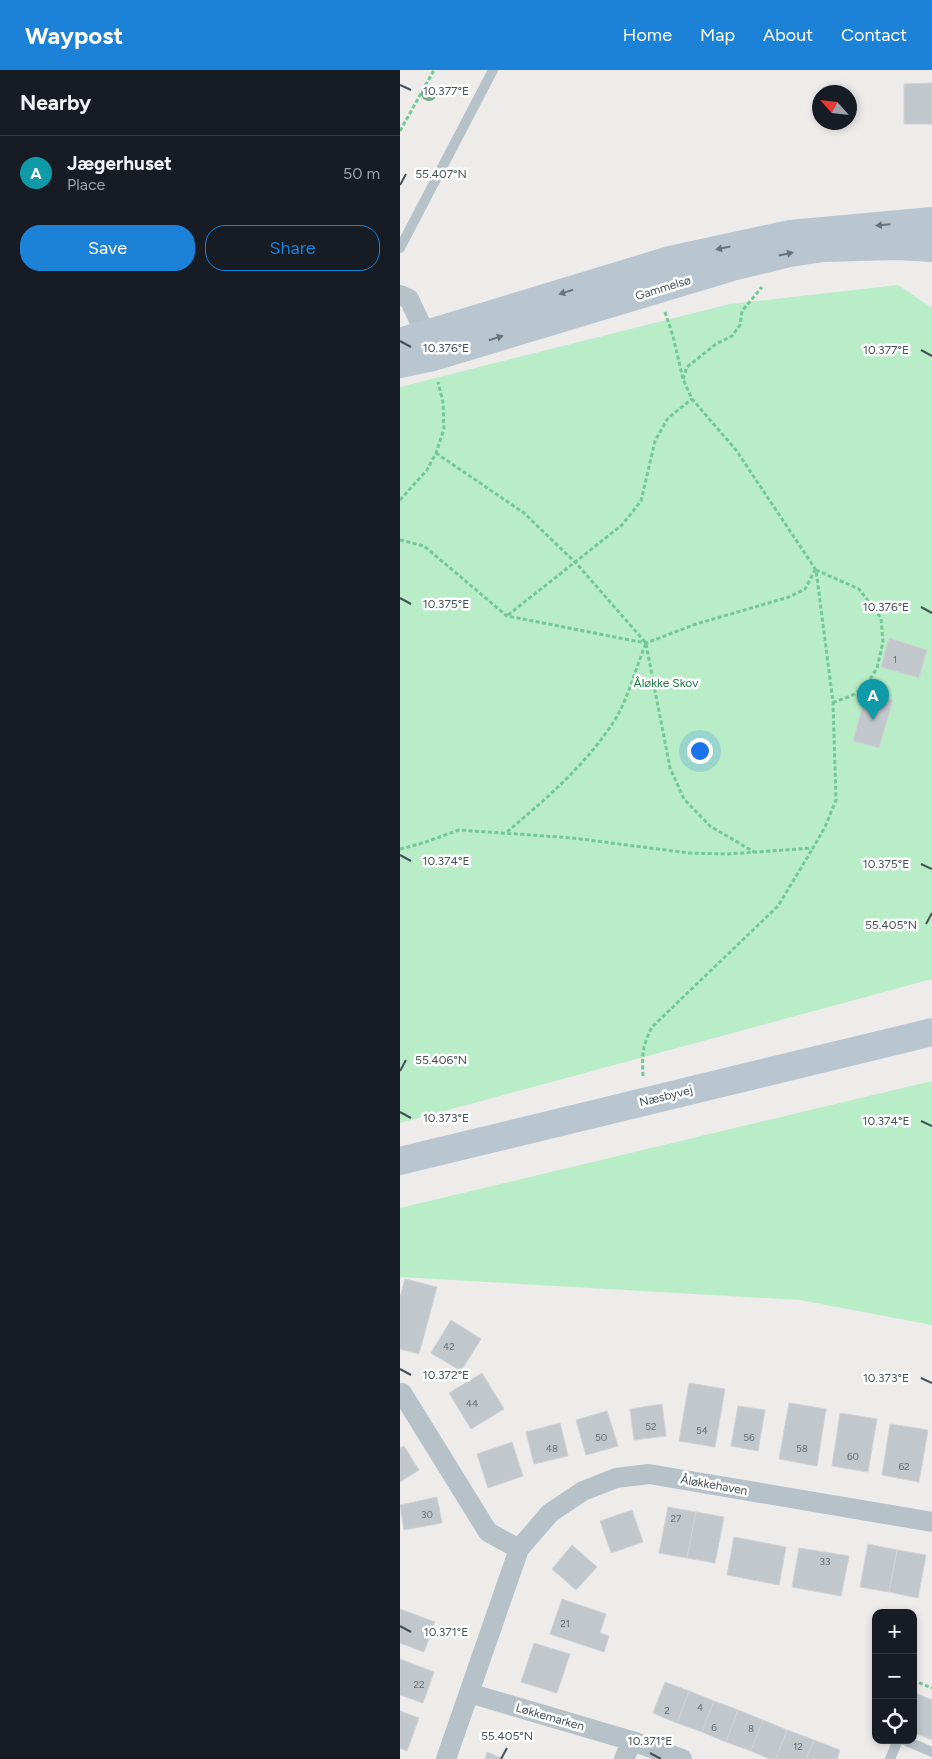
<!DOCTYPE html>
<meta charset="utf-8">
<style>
body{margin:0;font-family:Figtree,sans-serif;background:#20242c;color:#f1f3f6}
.controls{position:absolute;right:15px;bottom:15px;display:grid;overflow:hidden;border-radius:10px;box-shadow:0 2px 8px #0003}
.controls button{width:45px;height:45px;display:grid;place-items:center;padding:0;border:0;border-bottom:1px solid #363941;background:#171b24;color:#f1f3f6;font:25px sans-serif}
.compass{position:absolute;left:412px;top:15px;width:45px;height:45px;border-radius:50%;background:#171b24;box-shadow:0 2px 8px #0003;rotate:297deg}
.you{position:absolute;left:299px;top:680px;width:18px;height:18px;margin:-12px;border:4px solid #fff;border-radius:50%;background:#1a73e8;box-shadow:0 0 0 8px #1a73e833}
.badge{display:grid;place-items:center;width:32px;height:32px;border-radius:50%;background:#1c82d7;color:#fff;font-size:16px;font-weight:700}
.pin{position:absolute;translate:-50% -41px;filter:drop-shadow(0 1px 2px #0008)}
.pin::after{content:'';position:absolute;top:26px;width:18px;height:15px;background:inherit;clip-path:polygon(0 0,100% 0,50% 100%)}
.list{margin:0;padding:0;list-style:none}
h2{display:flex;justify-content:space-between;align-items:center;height:65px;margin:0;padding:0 20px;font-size:21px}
h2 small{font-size:16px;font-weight:400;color:#9ea1a6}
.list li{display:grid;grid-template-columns:32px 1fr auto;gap:15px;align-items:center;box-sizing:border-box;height:75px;padding:0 20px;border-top:1px solid #363941}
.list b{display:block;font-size:19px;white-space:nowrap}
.list p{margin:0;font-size:16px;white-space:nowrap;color:#9ea1a6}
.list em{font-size:16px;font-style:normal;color:#9ea1a6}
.actions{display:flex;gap:10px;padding:15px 20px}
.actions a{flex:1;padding:11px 0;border:1px solid #1c82d7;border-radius:20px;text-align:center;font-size:18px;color:#1c82d7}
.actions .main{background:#1c82d7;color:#fff}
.icon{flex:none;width:28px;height:28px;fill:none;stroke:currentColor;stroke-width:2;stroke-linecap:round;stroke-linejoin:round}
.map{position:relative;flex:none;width:532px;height:1689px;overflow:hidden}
header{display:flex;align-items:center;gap:30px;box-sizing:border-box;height:70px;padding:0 25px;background:#1c82d7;color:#fff}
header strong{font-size:24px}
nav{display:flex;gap:28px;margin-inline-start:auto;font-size:18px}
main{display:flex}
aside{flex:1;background:#171b24}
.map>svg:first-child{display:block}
.green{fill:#b9edc7}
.building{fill:#c2c7cb;stroke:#cfd2d7}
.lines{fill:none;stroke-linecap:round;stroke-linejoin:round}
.path{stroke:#72c995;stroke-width:3;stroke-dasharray:4 2.5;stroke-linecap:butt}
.lane{stroke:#b6c2c8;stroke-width:10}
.street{stroke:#b6c2c8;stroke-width:20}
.secondary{stroke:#b9c6d0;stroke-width:28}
.tree{fill:#78ab8b}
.oneway{fill:#67747c}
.ticks{fill:none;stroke:#445158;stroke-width:2}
.labels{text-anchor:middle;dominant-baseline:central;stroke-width:5;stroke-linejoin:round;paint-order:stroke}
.number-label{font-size:10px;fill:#646e75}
.street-label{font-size:12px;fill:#445158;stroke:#fff}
.park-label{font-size:12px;fill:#18763d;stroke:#fff}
.ticks-label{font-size:12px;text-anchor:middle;fill:#445158;stroke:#fff;stroke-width:5;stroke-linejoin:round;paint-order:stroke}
</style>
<header>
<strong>Waypost</strong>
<nav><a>Home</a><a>Map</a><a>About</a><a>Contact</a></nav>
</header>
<main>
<aside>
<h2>Nearby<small></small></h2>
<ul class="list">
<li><span class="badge" style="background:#0f9aa8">A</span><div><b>Jægerhuset</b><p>Place</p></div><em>50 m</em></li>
</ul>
<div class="actions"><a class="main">Save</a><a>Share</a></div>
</aside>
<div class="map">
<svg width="532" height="1689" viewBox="0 0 532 1689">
<rect width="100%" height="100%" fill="#eeebeb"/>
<path class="green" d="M498 215 532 238V909L0 1053V317L330 234Z
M532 1011V1255L400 1230 0 1207V1138Z"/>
<path class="building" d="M532 13V54H504V14Z
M489 568 527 580 519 608 481 597Z
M466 623 493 630 479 678 453 671Z
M5 1209 37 1217 19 1284 0 1279V1227Z
M51 1250 81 1269 61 1301 31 1283Z
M82 1303 104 1339 71 1359 49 1323Z
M289 1313 325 1319 315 1377 279 1371Z
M389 1333 426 1339 417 1396 379 1389Z
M262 1334 266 1366 234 1370 230 1339Z
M338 1336 365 1340 358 1381 331 1376Z
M207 1341 218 1376 186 1385 176 1350Z
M440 1343 477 1349 468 1402 432 1396Z
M160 1353 168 1386 134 1394 126 1362Z
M490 1354 528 1360 519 1412 482 1405Z
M112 1372 123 1406 88 1418 77 1384Z
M4 1376 19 1400 0 1412V1378Z
M37 1427 42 1453 4 1460 0 1435Z
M268 1437 296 1442 287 1488 259 1483Z
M232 1440 243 1472 211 1483 200 1451Z
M296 1442 324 1447 315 1493 287 1488Z
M334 1467 386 1477 379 1515 327 1505Z
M468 1474 497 1480 489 1522 460 1517Z
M172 1475 197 1497 176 1520 152 1499Z
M399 1478 449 1486 441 1526 392 1517Z
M497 1480 526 1485 518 1528 489 1522Z
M162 1529 206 1544 200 1563 209 1566 204 1582 150 1564Z
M0 1539 35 1552 24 1582 0 1573Z
M134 1573 170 1584 157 1623 121 1612Z
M0 1589 34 1602 23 1633 0 1625Z
M265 1612 289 1621 277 1653 253 1643Z
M289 1621 314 1631 302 1662 277 1653Z
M513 1622 532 1630V1670L513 1662Z
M314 1631 338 1640 326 1672 302 1662Z
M338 1640 363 1650 351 1681 326 1672Z
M0 1641 19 1648 7 1681 0 1678Z
M363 1650 387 1660 376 1689H370L351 1681Z
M387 1660 414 1670 406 1689H376Z
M414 1670 440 1680 437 1689H406Z
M87 1682 104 1689H85Z"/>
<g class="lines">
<path class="path" d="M0 61 34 0
M283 309 287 297 316 274 332 266 340 255 342 241 362 217
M36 383 124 443 176 493 246 573C237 595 228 628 216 648 188 693 147 728 107 762
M0 430 27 400 36 383 44 359 43 332 38 312
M0 470 24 476 107 546 246 573 296 554 389 527 405 519 415 500
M416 500 459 519 481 548 483 572 477 598 465 617 451 626 434 632
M108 545 222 455 241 431 255 371 268 348 292 329
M246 574 270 698 284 729 310 756 354 782
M0 779 23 773 59 760 173 768 289 783 328 784 413 778 425 757 436 730 433 632 416 500 336 380 292 329 283 309 273 266 265 242
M243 1006C242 984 242 977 252 957L378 836 413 778
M513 1610 532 1618"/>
<path class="lane" d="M0 178 93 0
M504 1670 532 1682
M490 1689 498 1670"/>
<path class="street" d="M0 225 9 229 26 265
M2 1323 88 1462 119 1479
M69 1623 232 1671
M46 1689 119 1479 150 1443 183 1421 216 1408 249 1404 532 1452
M224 1689 232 1671 282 1689"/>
<path class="secondary" d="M0 272 270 190 390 164 532 151
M0 294 33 287 332 197 390 183 423 178 498 176 532 178
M0 1091 532 962"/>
</g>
<circle class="tree" cx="29" cy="23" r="8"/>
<defs><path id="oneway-solid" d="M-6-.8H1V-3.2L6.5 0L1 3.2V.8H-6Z" transform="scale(1.25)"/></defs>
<g class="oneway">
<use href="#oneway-solid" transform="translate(483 155) rotate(175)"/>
<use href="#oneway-solid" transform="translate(323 178) rotate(168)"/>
<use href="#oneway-solid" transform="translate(386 184) rotate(-12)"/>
<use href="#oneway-solid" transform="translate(166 222) rotate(163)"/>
<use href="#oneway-solid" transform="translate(96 268) rotate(-17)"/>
</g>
<path class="ticks" d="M0 15 11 20M0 115 6 104M0 271 11 277M521 280 532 286M0 528 11 534M521 537 532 543M0 785 11 791M521 794 532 799M526 854 532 843M0 1001 6 990M0 1042 11 1048M521 1051 532 1056M0 1299 11 1305M521 1308 532 1313M0 1556 11 1562M250 1683 261 1689M101 1689 107 1678"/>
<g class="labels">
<g class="number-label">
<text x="495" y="589">1</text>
<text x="49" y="1276">42</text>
<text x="72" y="1333">44</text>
<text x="251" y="1356">52</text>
<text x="302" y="1360">54</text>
<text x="201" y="1367">50</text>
<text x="349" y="1367">56</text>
<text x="152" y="1378">48</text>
<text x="402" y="1378">58</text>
<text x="453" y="1386">60</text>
<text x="504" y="1396">62</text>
<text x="27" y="1444">30</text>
<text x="276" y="1448">27</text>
<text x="425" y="1491">33</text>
<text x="165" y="1553">21</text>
<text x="19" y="1614">22</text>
<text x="300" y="1637">4</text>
<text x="267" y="1640">2</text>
<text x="314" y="1657">6</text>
<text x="351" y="1658">8</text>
<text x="398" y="1676">12</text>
</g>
<g class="street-label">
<text transform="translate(263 218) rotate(-17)">Gammelsø</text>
<text transform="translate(266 1026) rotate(-14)">Næsbyvej</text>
<text transform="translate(314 1415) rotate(10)">Åløkkehaven</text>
<text transform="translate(150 1647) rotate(16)">Løkkemarken</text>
</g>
<g class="park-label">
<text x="266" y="613">Åløkke Skov</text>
</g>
</g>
<g class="ticks-label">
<text x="46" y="25">10.377°E</text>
<text x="41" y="108">55.407°N</text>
<text x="46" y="282">10.376°E</text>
<text x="486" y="284">10.377°E</text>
<text x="46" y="538">10.375°E</text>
<text x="486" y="541">10.376°E</text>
<text x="46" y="795">10.374°E</text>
<text x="486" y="798">10.375°E</text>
<text x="491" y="859">55.405°N</text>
<text x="41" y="994">55.406°N</text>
<text x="46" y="1052">10.373°E</text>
<text x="486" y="1055">10.374°E</text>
<text x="46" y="1309">10.372°E</text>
<text x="486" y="1312">10.373°E</text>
<text x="46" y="1566">10.371°E</text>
<text x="107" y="1670">55.405°N</text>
<text x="250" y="1675">10.371°E</text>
</g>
</svg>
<div class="controls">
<button>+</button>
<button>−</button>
<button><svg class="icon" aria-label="locate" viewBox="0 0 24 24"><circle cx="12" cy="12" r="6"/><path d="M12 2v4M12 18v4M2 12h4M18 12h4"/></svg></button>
</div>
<svg class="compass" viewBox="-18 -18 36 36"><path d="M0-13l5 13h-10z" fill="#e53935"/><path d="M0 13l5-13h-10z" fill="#9ea1a6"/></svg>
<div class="you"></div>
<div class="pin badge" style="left:473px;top:650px;background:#0f9aa8">A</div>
</div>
</main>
